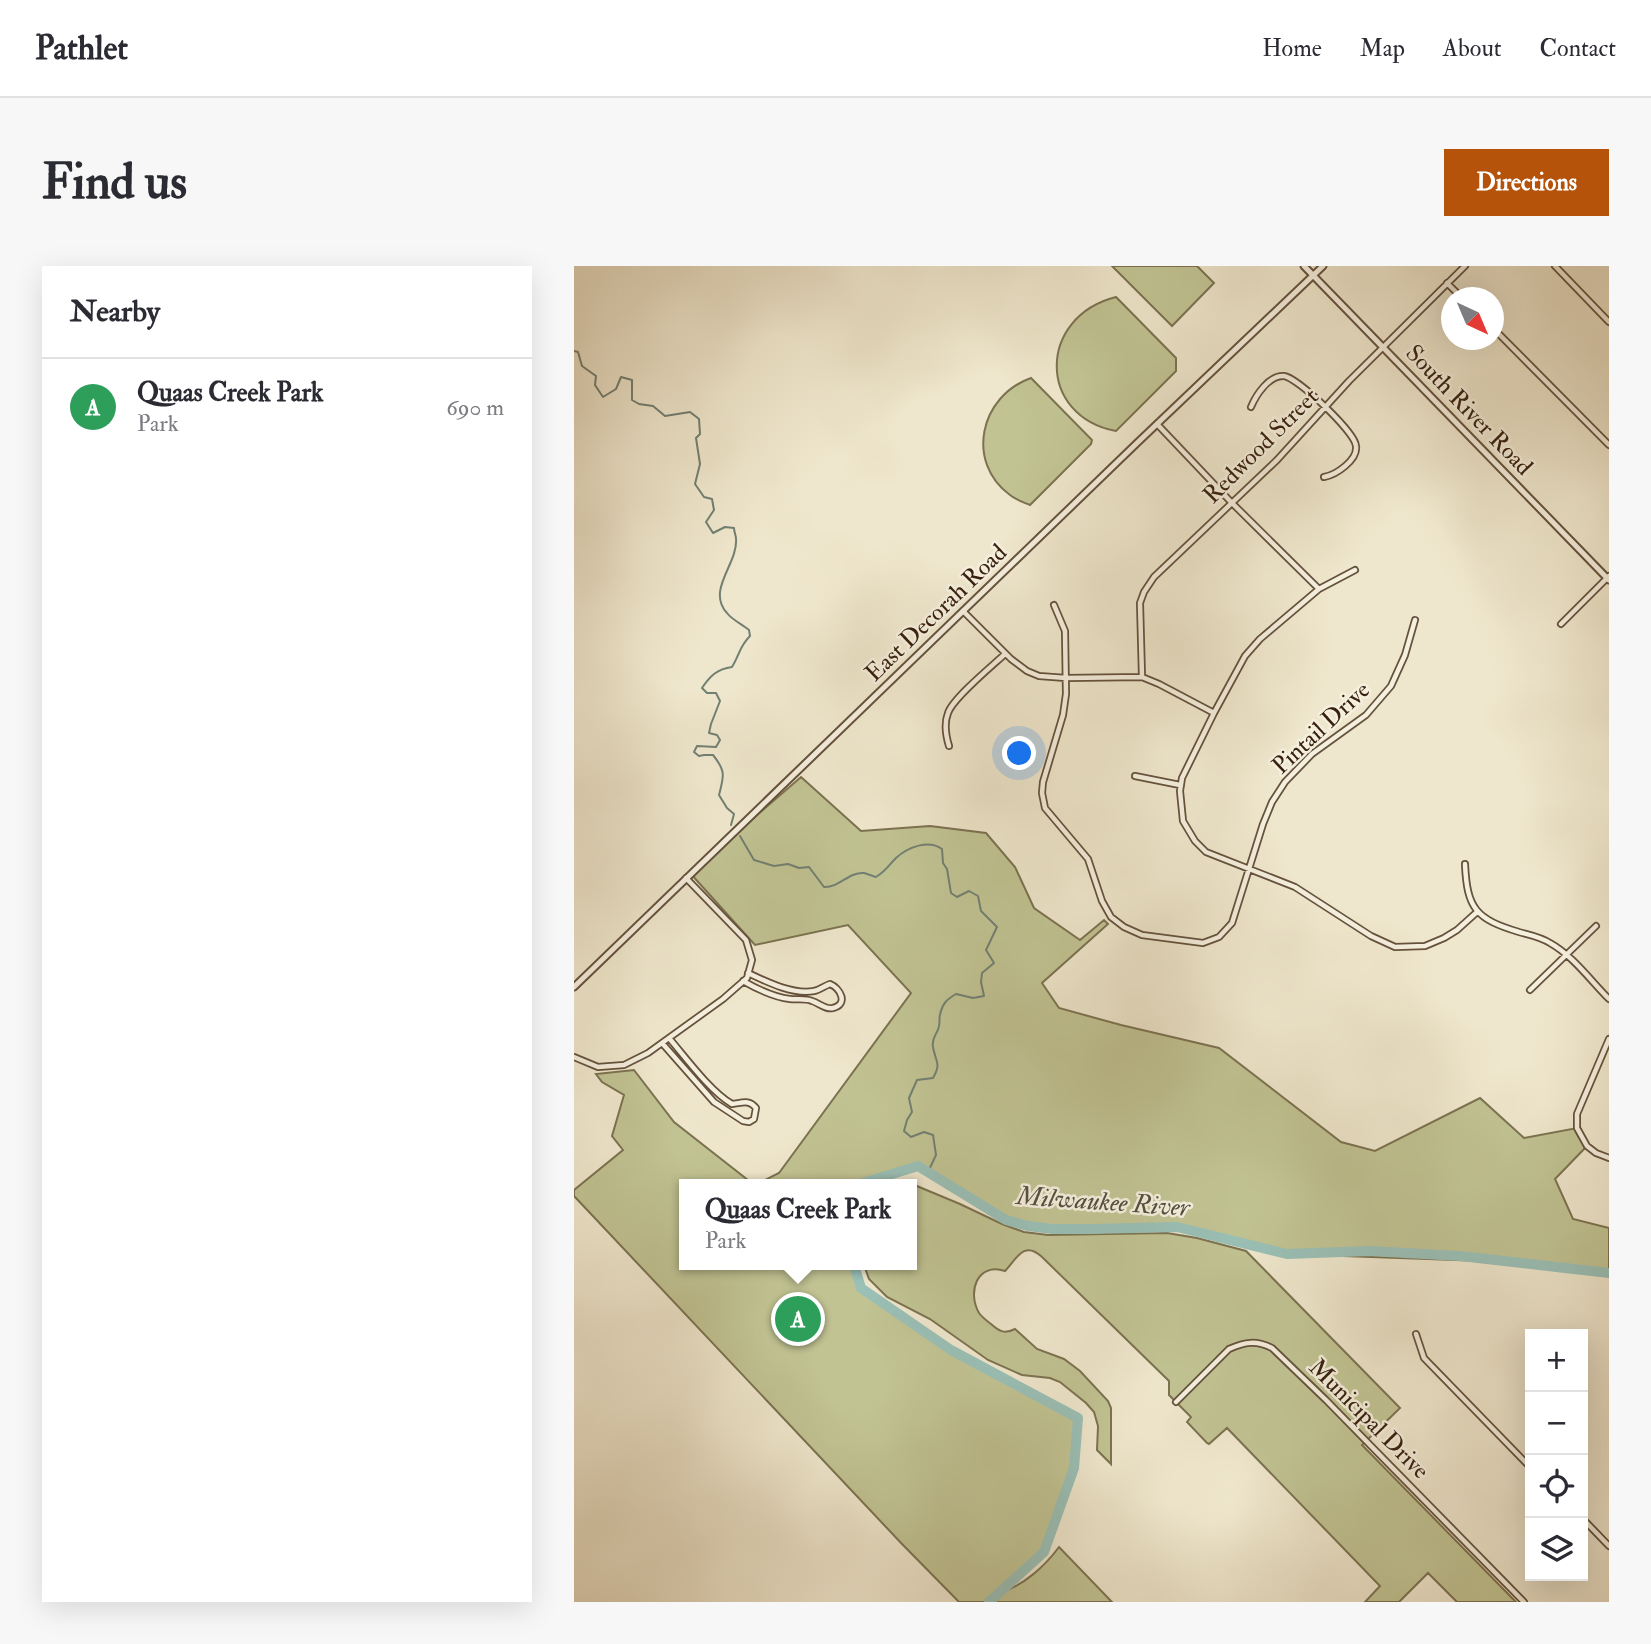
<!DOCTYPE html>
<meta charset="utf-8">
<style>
body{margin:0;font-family:"IM FELL Double Pica",serif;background:#f7f7f7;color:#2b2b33}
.controls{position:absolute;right:21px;bottom:21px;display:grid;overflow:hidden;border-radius:0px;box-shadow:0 7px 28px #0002}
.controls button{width:63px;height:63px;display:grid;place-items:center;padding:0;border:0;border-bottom:2px solid #e1e1e2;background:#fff;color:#2b2b33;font:35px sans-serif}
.compass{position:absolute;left:867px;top:21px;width:63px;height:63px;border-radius:50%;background:#fff;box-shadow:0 7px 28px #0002;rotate:136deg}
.you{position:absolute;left:446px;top:488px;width:24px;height:24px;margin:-18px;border:5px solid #fff;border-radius:50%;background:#1a73e8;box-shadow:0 0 0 10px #1a73e833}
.badge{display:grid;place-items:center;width:46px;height:46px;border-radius:50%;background:#b45309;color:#fff;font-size:23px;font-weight:700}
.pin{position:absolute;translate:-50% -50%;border:4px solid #fff;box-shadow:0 2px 7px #0006}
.popup{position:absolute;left:105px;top:913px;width:238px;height:91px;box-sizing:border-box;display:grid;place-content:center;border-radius:0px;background:#fff;filter:drop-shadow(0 2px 5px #0005);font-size:23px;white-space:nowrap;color:#7c7c81}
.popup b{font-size:26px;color:#2b2b33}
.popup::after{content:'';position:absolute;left:50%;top:100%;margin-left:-14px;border:14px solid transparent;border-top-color:#fff}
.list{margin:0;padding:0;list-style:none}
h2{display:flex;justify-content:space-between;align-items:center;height:91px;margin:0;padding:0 28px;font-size:30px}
h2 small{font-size:23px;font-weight:400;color:#7c7c81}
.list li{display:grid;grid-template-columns:46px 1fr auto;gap:21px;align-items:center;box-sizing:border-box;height:98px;padding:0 28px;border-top:2px solid #e1e1e2}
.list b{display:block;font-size:26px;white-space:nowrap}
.list p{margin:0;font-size:23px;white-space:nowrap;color:#7c7c81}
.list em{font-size:23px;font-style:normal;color:#7c7c81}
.icon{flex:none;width:38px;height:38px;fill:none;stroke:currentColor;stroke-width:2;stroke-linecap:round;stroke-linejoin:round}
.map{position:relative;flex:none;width:1035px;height:1336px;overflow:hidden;border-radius:0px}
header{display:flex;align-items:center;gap:42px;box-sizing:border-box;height:98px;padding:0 35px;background:#fff;border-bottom:2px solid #e1e1e2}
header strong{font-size:33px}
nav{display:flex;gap:38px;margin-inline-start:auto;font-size:24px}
.intro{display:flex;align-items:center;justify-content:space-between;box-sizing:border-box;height:168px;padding:0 42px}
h1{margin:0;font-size:49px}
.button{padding:18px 32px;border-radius:0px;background:#b45309;color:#fff;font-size:24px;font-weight:700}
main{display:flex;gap:42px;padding:0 42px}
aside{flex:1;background:#fff;border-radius:0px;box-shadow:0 7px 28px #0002}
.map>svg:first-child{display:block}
.green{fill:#c1c393;stroke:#7c7250;stroke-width:2}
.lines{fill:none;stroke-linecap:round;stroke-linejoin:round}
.stream{stroke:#728073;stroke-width:2}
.river{stroke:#9ac0b7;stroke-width:10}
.minor-casing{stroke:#65523d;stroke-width:8}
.tertiary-casing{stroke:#65523d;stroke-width:9}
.minor{stroke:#f5efde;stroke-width:4.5}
.tertiary{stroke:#f5efde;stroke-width:5}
.labels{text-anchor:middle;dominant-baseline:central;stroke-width:5;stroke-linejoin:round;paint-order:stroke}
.street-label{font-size:24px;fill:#37200d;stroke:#f5efde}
.water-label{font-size:26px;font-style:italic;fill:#555040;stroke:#f5efde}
</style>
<header>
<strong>Pathlet</strong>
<nav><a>Home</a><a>Map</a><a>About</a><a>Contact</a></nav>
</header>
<div class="intro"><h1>Find us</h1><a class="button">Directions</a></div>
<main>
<aside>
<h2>Nearby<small></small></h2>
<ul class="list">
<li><span class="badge" style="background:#2e9e5b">A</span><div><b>Quaas Creek Park</b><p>Park</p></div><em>690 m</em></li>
</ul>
</aside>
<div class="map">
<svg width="1035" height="1336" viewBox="0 0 1035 1336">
<rect width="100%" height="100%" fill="#efe7cd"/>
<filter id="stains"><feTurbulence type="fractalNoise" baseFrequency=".00286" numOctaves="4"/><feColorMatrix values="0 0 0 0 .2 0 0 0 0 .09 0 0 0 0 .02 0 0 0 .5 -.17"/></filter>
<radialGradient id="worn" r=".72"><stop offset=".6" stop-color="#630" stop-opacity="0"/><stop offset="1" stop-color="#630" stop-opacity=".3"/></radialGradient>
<path class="green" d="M538 0H623L640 17 598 60Z
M542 31 602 92V105L542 165C463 150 463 51 542 31Z
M457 112 518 174 517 178 456 239C449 236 442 234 436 229 391 196 406 130 457 112Z
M227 511 287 565 356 560 412 567 441 601 460 642 506 674 530 654 534 658 468 717 485 742 547 759 645 782 767 876 801 885 906 832 950 872 1003 862 1013 880 981 913 999 953 1035 962V1008L938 996 713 988 603 961 517 963H478L454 960 431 954 344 900 297 918H183L205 907 337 727 274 659 181 679 116 607Z
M60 804 100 856 179 918H110V999H280L288 1022 377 1084 504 1152 500 1202 470 1286 427 1326C449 1320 471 1300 485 1281L538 1336H385L328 1278 0 930V924L49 884 38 870 50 829 28 816 22 808Z
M338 918 386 938 428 958 450 966 474 969 593 967 623 972 672 985 826 1142 788 1179 942 1336H883L854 1307 825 1336H791L806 1320 653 1162 635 1178 633 1177 613 1156 617 1151 595 1129V1115L467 990C450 975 443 992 431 1005 403 996 393 1026 405 1047 408 1051 413 1055 417 1058 426 1066 431 1068 441 1063L463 1083 490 1093 506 1105 534 1135 537 1142V1198L523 1184 524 1160 520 1146 512 1137 486 1116 476 1112 448 1109 414 1094 356 1053 313 1031 295 1013 290 999H338Z"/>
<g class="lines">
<path class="stream" d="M0 85 4 86 8 100 22 110 21 119 29 131 42 123 47 111 58 114V134L65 138 79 140 91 150 116 146 125 153 126 168 122 172 126 198 121 218 130 231 138 233 140 244 132 256 139 267 151 261 160 262C160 266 162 269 162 273 164 298 132 324 153 347 158 354 168 358 175 364L176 370C165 381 166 388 158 401 143 403 136 410 128 422L133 427H142L146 435 137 458 135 467 143 469 146 474 142 481 123 480 120 486 125 490 130 489H139C152 505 150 510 145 529L153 542 160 548 157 559
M166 570 180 594 200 600 214 598 225 602 235 601 250 621C265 622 274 606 290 607 294 608 298 610 302 611 312 605 314 600 322 592 334 581 355 573 368 583L369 597 373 603 377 627 383 631 395 625 404 630 407 645 423 661 412 684 420 697 408 707 407 716 410 730 399 732 382 728C373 733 368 738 366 749 365 752 366 756 365 760 364 768 357 771 359 781 361 795 368 797 359 812L343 814 335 832 338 846 333 854 330 865 337 871 350 866 359 869 362 889 354 906"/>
<path class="river" d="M286 918 344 900 432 954 454 960 478 963H517L603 961 713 988 795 985 886 990 1035 1007
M280 999 287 1022 377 1084 504 1152 500 1202 470 1286 415 1336"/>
<defs>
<path id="minor" d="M981 0 1035 56
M873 17 888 32
M920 63 1035 179
M677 141C682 129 695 109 710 110 724 112 781 166 782 180 784 194 762 209 750 211
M583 158 657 236 745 323
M781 304 745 323 686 373 671 390 640 447 608 512 606 525 609 555 621 575 632 586 721 621 797 670 821 681 851 680 870 672 883 664 903 646
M480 339 491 365 492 428 489 449 469 516 468 527 471 542 514 593 528 635 537 651 550 661 568 669 629 677 645 671 658 657 689 558 698 536 711 516 738 488 792 449 817 420 831 389 841 354
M389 345 437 393 453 405 465 410 492 412 568 411 585 418 640 447
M987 358 1035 310
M568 411 566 337 570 326 580 311 703 194 775 115 891 0
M375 480C372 470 370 457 374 447 379 432 418 400 431 388
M561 510 606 519
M891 598C893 643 902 653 945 666 956 669 967 671 976 677 998 689 1017 715 1035 733
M169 715C183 723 199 731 216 733 223 734 231 732 238 735 245 737 252 744 259 742 275 738 266 722 256 718 250 720 246 724 240 725 219 729 193 716 174 707
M956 724 1022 660
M1035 773 1003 848V862L1013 880 1022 887 1035 892
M88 777 140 836 169 855 175 856 180 853 182 842C175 833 168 837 158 838 136 825 112 792 95 772
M0 791 24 801 50 799 74 787 149 733 173 712 178 694 172 674 112 612
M842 1068 850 1092 956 1201
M602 1136 655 1083C671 1076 682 1074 698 1082L752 1134 950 1336
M1009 1253 1035 1280"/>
<path id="tertiary" d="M730 0 1035 314
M0 721 562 178 749 0"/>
</defs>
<use href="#minor" class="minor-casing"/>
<use href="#tertiary" class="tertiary-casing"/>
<use href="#minor" class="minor"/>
<use href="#tertiary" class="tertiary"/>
</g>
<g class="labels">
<g class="street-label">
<text transform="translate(895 144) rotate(46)">South River Road</text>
<text transform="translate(687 180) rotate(-45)">Redwood Street</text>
<text transform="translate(362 347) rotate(-44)">East Decorah Road</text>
<text transform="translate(747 462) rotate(-43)">Pintail Drive</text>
<text transform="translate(795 1153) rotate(45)">Municipal Drive</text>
</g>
<g class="water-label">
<text transform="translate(529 936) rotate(4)">Milwaukee River</text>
</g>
</g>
<rect width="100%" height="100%" filter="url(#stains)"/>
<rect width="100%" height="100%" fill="url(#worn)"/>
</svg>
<div class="controls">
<button>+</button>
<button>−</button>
<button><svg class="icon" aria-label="locate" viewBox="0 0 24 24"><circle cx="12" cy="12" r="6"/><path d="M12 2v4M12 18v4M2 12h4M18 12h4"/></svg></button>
<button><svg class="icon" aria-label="layers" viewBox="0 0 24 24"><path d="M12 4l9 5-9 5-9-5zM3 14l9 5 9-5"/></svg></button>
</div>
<svg class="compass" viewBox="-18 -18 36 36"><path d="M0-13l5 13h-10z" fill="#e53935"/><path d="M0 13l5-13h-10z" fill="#7c7c81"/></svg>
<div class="you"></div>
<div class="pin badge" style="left:224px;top:1053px;background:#2e9e5b">A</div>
<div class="popup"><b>Quaas Creek Park</b>Park</div>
</div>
</main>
